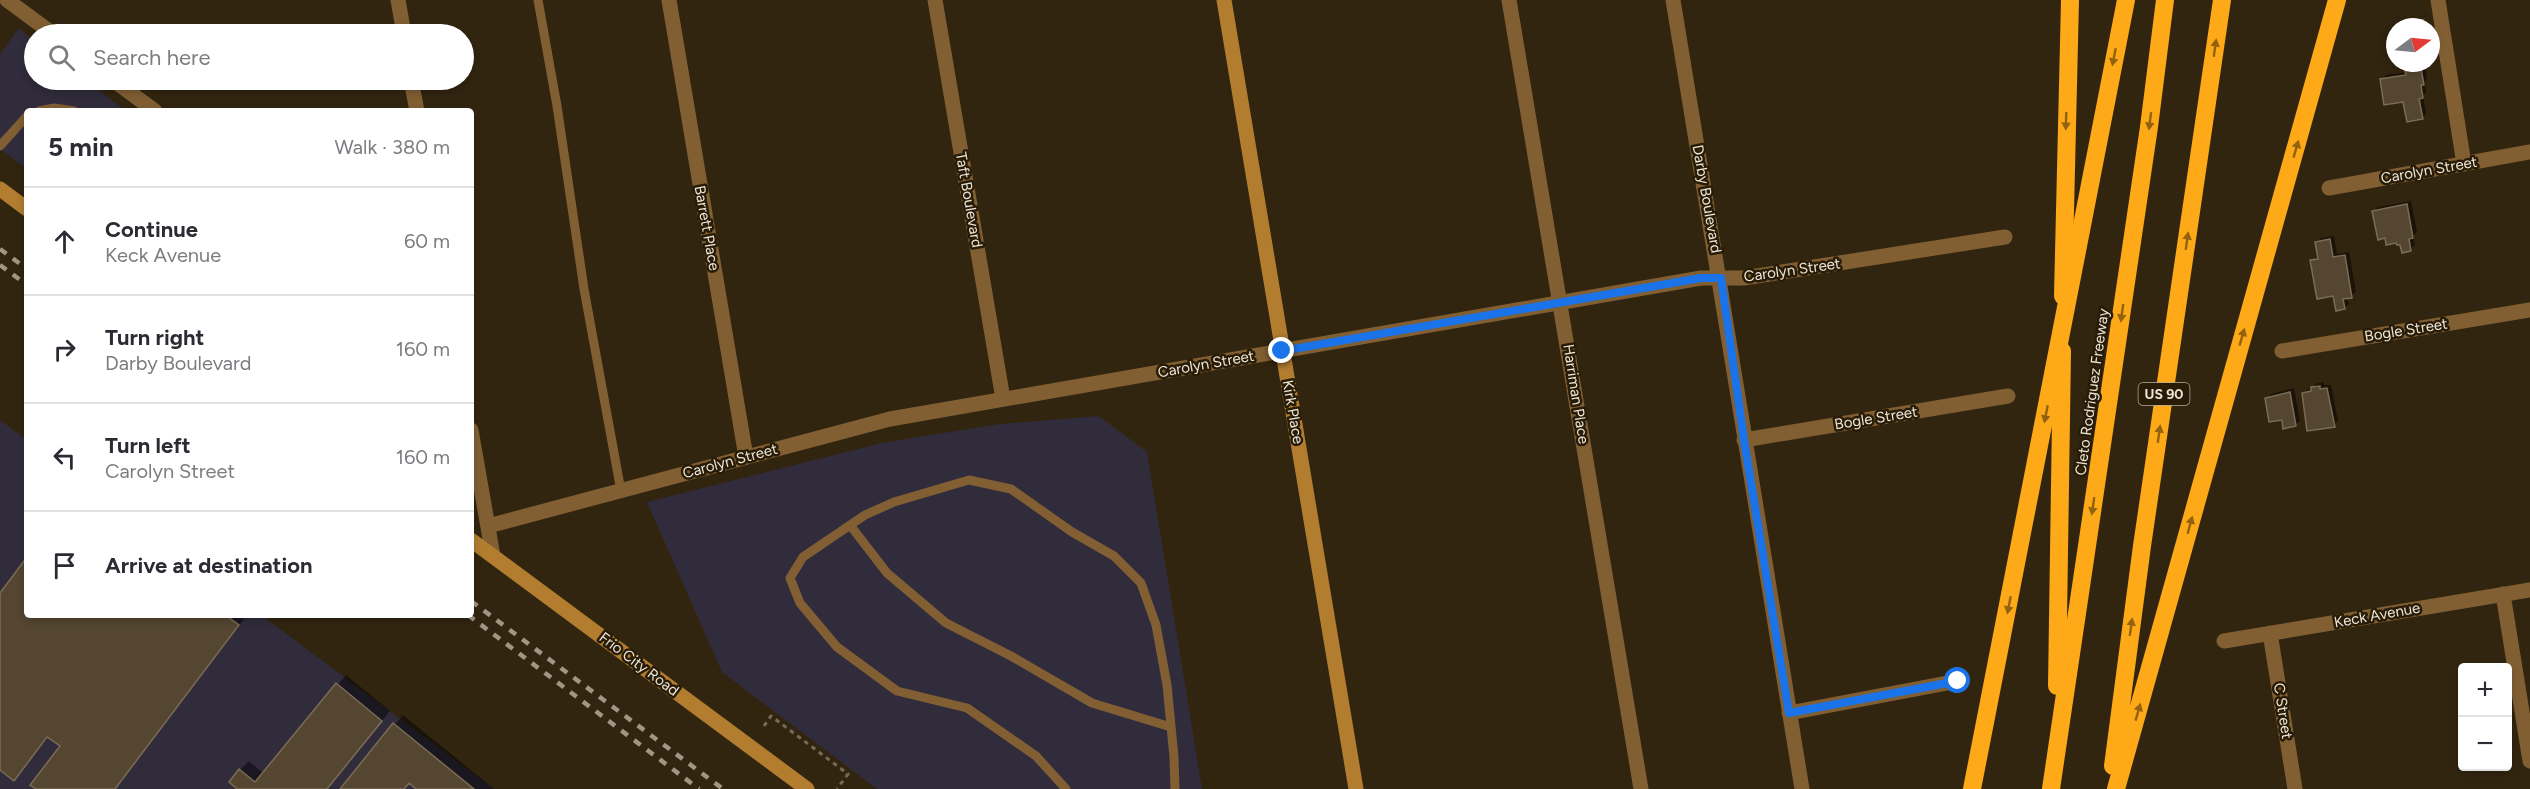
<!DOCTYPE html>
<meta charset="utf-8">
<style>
body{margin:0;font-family:Figtree,sans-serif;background:#f2f2f3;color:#2b2b33}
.controls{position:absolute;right:18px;bottom:18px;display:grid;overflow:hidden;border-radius:6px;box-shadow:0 3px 9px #0003}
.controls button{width:54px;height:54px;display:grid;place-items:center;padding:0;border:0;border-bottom:2px solid #e1e1e2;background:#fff;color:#2b2b33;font:30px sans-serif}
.compass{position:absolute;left:2386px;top:18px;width:54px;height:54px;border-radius:50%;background:#fff;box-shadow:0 3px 9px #0003;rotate:74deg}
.stop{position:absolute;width:18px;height:18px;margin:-14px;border:4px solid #1a73e8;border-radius:50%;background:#fff}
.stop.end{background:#1a73e8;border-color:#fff;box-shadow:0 2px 6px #0008}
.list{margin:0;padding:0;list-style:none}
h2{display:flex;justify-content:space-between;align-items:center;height:78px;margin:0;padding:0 24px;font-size:26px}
h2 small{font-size:20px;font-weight:400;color:#7c7c81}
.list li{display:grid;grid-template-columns:39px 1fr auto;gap:18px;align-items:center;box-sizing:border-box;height:108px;padding:0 24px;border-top:2px solid #e1e1e2}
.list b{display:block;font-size:22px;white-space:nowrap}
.list p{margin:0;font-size:20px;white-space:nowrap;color:#7c7c81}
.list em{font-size:20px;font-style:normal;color:#7c7c81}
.icon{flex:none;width:33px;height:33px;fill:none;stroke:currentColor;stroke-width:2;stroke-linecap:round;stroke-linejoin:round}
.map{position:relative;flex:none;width:2530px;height:789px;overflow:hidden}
.search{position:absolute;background:#fff;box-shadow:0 3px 9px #0003;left:24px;top:24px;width:450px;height:66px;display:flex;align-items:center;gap:15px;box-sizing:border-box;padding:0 21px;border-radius:33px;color:#7c7c81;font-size:22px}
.panel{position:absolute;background:#fff;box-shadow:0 3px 9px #0003;left:24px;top:108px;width:450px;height:510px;border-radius:6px}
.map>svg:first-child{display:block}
.industrial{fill:#312c3c}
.shadow{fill:#0007}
.building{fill:#544630;stroke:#7b6c55;stroke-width:1.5}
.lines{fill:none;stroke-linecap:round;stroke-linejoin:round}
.path{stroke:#766b59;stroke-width:3;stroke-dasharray:4.5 4.5;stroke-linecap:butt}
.lane{stroke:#815f33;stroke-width:9}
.street{stroke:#815f33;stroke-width:15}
.secondary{stroke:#b37d30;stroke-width:15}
.highway{stroke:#fea917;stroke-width:18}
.rail{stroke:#a09686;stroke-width:4.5;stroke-dasharray:8 8;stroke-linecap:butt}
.highway-bridge{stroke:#fea917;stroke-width:18}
.oneway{fill:#93620e}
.route{stroke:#1a73e8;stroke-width:8}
.labels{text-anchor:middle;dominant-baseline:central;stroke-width:5;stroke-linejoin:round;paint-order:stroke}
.shield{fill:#281c06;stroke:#b2a999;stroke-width:1.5}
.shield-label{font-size:14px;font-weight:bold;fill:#ede5d8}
.street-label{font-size:15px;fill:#ede5d8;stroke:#281c06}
</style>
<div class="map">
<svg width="2530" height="789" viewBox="0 0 2530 789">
<rect width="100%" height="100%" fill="#322510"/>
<path class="industrial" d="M19 28 34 41V80H85L126 111H27V169L0 149V54Z
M1099 416 1147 452 1202 789H877L722 672 647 502 882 443 1000 424Z
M0 420 27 440V615H261L494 789H0Z"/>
<path class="shadow" d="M2425 65 2427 79 2425 82 2426 92 2423 95 2426 114 2422 118 2381 80 2386 75 2407 72 2411 67Z
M2411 201 2417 232 2413 236 2415 245 2410 249 2401 243 2373 212 2378 207Z
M2334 236 2337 254 2349 252 2356 292 2347 297 2349 304 2344 308 2312 261 2319 256 2316 243 2321 238Z
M2324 382V385H2331L2338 421 2334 425 2303 393 2317 383Z
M2294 388 2300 421 2295 425 2283 418 2266 399 2271 394Z
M27 560V615H247L115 789H38L62 746 49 736 14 779 0 768V595Z
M346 675 390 711 327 789H239L240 770 249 761 264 774Z
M403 715 494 789H418L410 782 404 789H342Z"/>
<path class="building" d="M2421 68 2424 85H2421L2423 98 2419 99 2423 119 2407 122 2403 102 2384 105 2380 79 2406 75 2405 71Z
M2407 204 2413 238 2409 239 2411 251 2402 253 2400 245H2397L2396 243 2386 245 2385 238 2378 240 2372 211Z
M2330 239 2333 257 2345 255 2352 298 2343 299 2345 309 2336 311 2333 296 2317 299 2310 260 2318 259 2315 242Z
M2320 386V389L2327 388 2335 427 2307 431 2302 393 2311 391V387Z
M2290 392 2296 426 2283 429 2282 420 2269 422 2265 398Z
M27 557V615H225L239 625 115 789H36L30 785 60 746 47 737 14 781 0 770V593Z
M336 683 382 721 327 789H237L229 782 239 769 255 782Z
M393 723 474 789H416L409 783 404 789H340Z"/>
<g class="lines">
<path class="path" d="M764 726 771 716 848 774 837 789"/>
<path class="lane" d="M538 0 557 106 584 289 621 491
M39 111 54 108 74 111
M0 146 27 116
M850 525 887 573 946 623 1011 656 1092 703 1171 727
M1066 789 1036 756 967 708 897 691 837 647 800 603 790 578 803 557 865 515 894 502 969 480 1011 489 1072 532 1114 556 1141 583 1156 625 1167 685 1174 757 1175 789"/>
<path class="street" d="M7 0 53 34
M398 0 404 34
M669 0 746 457
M935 0 1003 399
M1509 0 1641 789
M1673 0C1718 263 1758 526 1802 789
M2438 0 2464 164
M113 80 155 111
M411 80 417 111
M2329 188 2530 152
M2282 351 2530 310
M471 430 493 556
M1744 440 2008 396
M488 526 890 419 1701 278H1744L2005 237
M2503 594 2530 761
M2270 633 2295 789
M2224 641 2530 590
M1789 713 1958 681"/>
<path class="secondary" d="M1224 0 1356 789
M0 189 27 209
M471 540 807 789"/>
<path class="highway" d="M2063 296 2070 0
M2057 686 2062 351
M2113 766 2142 546 2222 0
M2051 789 2149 127 2165 0
M2116 789 2337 0"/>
<path class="rail" d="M0 249 27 269
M0 265 27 285
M471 601 723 789
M468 615 699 789"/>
<path class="highway-bridge" d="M1972 789 2126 0"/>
</g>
<defs><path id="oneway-solid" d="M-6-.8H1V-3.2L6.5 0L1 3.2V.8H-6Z" transform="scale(1.5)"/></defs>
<g class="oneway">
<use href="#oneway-solid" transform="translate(2215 48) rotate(-82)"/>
<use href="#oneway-solid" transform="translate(2114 57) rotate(101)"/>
<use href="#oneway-solid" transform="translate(2066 121) rotate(92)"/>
<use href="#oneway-solid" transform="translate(2150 121) rotate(97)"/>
<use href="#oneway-solid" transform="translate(2296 149) rotate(-74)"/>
<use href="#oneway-solid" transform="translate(2187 241) rotate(-82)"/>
<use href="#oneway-solid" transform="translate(2122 313) rotate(98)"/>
<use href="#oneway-solid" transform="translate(2242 337) rotate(-74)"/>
<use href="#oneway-solid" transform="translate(2046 414) rotate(101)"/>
<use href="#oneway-solid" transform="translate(2159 434) rotate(-82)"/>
<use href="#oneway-solid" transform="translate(2093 506) rotate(98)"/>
<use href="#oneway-solid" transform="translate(2190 525) rotate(-75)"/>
<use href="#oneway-solid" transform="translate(2009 605) rotate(101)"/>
<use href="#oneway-solid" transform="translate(2131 627) rotate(-82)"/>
<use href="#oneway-solid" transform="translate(2138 712) rotate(-74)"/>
</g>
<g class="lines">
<path class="route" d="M1282 351 1701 278H1721L1744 440 1789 713 1958 681"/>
</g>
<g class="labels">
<rect class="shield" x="2138.5" y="383" width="51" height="22" rx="4.5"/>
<g class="shield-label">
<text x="2164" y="394">US 90</text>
</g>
<g class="street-label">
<text transform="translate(2429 170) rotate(-10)">Carolyn Street</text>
<text transform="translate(1707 199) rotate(80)">Darby Boulevard</text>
<text transform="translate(969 200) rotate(80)">Taft Boulevard</text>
<text transform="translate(707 228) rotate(80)">Barrett Place</text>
<text transform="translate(1792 270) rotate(-8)">Carolyn Street</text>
<text transform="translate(2406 330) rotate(-9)">Bogle Street</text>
<text transform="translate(1206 364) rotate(-10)">Carolyn Street</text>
<text transform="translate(2092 392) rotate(-82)">Cleto Rodriguez Freeway</text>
<text transform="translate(1576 394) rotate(81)">Harriman Place</text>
<text transform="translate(1293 412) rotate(80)">Kirk Place</text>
<text transform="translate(1876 418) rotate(-9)">Bogle Street</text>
<text transform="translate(730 461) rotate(-15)">Carolyn Street</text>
<text transform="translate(2377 615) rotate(-10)">Keck Avenue</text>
<text transform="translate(639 664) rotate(37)">Frio City Road</text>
<text transform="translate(2283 711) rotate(81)">C Street</text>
</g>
</g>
</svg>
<div class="controls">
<button>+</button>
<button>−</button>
</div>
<svg class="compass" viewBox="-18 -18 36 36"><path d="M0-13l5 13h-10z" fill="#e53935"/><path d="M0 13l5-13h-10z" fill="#7c7c81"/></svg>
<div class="stop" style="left:1958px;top:681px"></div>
<div class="stop end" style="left:1282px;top:351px"></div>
<div class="search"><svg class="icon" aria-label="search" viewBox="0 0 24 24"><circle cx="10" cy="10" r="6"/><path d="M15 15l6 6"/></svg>Search here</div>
<section class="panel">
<h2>5 min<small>Walk · 380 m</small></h2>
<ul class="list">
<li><svg class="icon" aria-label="ahead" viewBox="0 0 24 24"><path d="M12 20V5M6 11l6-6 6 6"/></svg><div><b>Continue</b><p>Keck Avenue</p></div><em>60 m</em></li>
<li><svg class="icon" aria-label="right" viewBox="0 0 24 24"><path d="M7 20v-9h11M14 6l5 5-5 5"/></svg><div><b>Turn right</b><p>Darby Boulevard</p></div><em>160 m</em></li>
<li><svg class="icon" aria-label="left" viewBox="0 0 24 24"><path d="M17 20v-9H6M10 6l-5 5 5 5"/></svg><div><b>Turn left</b><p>Carolyn Street</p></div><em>160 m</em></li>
<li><svg class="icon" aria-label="arrive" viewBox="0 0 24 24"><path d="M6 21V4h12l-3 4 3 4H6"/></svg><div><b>Arrive at destination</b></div></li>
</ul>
</section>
</div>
